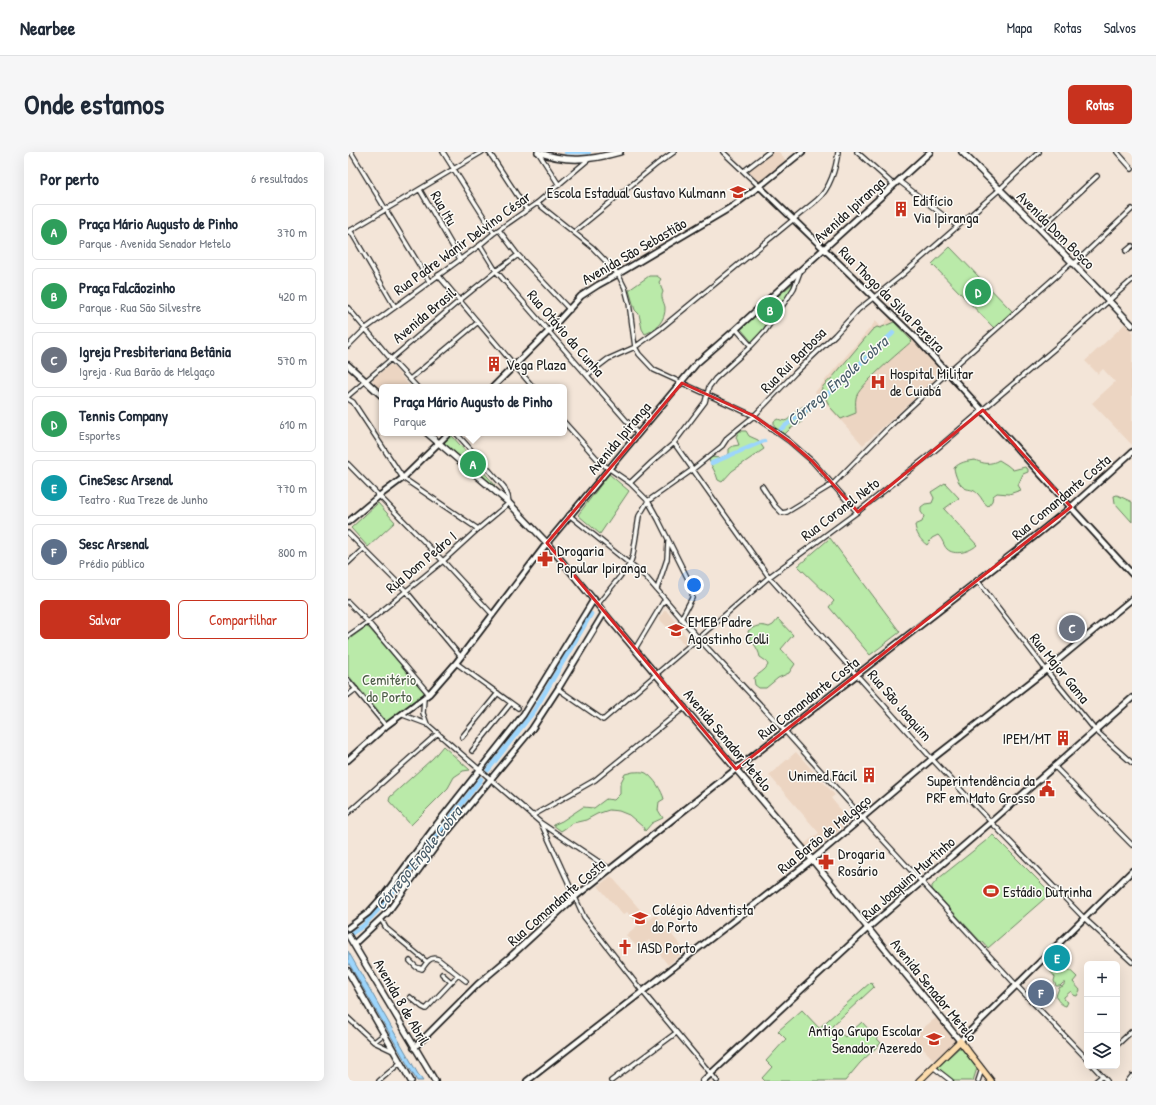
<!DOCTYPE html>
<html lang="pt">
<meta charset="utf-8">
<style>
body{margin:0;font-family:"Patrick Hand",sans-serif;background:#f6f6f7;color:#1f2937}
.controls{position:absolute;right:12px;bottom:12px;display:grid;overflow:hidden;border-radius:6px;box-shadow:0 4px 16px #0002}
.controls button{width:36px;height:36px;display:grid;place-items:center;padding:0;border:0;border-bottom:1px solid #e0e1e3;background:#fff;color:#1f2937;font:20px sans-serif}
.you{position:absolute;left:346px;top:433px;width:14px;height:14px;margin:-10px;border:3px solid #fff;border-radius:50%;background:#1a73e8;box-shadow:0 0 0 6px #1a73e833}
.badge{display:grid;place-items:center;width:26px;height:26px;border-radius:50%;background:#c8321e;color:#fff;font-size:13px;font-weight:700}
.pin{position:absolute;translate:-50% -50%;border:2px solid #fff;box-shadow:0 1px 4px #0006}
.popup{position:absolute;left:31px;top:232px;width:188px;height:52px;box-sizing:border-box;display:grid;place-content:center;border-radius:6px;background:#fff;filter:drop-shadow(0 1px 3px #0005);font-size:13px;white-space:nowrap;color:#747a83}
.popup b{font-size:15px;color:#1f2937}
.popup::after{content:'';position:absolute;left:50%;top:100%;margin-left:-8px;border:8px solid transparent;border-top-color:#fff}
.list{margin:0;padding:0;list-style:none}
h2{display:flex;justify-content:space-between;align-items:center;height:52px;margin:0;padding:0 16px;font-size:17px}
h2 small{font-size:13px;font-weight:400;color:#747a83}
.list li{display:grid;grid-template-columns:26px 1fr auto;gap:12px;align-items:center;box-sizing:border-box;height:56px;margin:0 8px 8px;padding:0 8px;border:1px solid #e0e1e3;border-radius:6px}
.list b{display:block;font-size:15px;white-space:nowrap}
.list p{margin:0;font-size:13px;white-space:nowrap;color:#747a83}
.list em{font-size:13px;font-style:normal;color:#747a83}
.actions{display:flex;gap:8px;padding:12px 16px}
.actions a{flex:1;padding:9px 0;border:1px solid #c8321e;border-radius:6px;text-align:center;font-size:14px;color:#c8321e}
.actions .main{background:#c8321e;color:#fff}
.icon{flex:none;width:22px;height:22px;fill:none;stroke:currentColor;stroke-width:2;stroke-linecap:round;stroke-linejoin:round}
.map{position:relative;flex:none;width:784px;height:929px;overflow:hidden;border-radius:6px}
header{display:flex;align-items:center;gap:24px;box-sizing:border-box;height:56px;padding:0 20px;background:#fff;border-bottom:1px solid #e0e1e3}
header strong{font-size:19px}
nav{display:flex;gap:22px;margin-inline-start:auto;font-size:14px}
.intro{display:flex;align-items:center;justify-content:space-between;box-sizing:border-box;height:96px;padding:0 24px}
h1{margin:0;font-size:28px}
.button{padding:10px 18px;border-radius:6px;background:#c8321e;color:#fff;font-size:14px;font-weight:700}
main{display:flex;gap:24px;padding:0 24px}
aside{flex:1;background:#fff;border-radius:6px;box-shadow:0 4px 16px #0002}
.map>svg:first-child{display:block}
.built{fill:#ecd5c2}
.green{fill:#baeaa9;stroke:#6b8362}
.water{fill:#9cd5fc;stroke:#698ba2}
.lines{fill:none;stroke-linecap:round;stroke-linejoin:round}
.canal{stroke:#9cd5fc;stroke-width:4.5}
.minor-casing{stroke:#1c1c1c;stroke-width:6}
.tertiary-casing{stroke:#1c1c1c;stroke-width:8}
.secondary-casing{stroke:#1c1c1c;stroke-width:8}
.primary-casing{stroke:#1c1c1c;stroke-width:8}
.minor{stroke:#fdfcf7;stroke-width:3.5}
.tertiary{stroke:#fdfcf7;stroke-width:4.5}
.secondary{stroke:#fdfcf7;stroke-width:5}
.primary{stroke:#fddcac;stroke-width:5.5}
.marked{fill:none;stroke:#d62828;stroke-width:3;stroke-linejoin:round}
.labels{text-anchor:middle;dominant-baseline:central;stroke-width:3;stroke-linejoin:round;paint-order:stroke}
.poi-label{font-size:15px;fill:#1c1c1c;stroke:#fdfcf7;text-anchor:start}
.street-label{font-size:15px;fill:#1c1c1c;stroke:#fdfcf7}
.park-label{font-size:15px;fill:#4b5a46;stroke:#fdfcf7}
.water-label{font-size:16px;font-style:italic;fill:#495d6a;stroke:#fdfcf7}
</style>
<header>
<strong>Nearbee</strong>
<nav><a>Mapa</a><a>Rotas</a><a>Salvos</a></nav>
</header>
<div class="intro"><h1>Onde estamos</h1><a class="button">Rotas</a></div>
<main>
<aside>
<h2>Por perto<small>6 resultados</small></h2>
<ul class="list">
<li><span class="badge" style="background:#2e9e5b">A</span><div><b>Praça Mário Augusto de Pinho</b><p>Parque · Avenida Senador Metelo</p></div><em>370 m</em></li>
<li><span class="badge" style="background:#2e9e5b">B</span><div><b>Praça Falcãozinho</b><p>Parque · Rua São Silvestre</p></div><em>420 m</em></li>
<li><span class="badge" style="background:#6b7280">C</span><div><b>Igreja Presbiteriana Betânia</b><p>Igreja · Rua Barão de Melgaço</p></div><em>570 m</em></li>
<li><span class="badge" style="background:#2e9e5b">D</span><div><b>Tennis Company</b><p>Esportes</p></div><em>610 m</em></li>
<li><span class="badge" style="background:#0f9aa8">E</span><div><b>CineSesc Arsenal</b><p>Teatro · Rua Treze de Junho</p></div><em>770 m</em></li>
<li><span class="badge" style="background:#5c6f8a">F</span><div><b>Sesc Arsenal</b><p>Prédio público</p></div><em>800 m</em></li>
</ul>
<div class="actions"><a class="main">Salvar</a><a>Compartilhar</a></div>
</aside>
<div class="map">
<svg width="784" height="929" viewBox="0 0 784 929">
<rect width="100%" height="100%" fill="#f3e5d8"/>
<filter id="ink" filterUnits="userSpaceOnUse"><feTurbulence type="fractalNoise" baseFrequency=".025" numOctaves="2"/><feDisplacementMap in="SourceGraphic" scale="8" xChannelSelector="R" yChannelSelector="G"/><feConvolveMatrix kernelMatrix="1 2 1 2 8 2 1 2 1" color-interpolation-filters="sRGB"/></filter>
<g filter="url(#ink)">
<path class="built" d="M423 0H431L439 10 413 29H410L399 18Z
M542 165 596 220 515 293 467 240 528 169 533 175Z
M778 171 784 178V293L744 251 767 230 755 217 750 222 737 209Z
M42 213 45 214 62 235H34V238L25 230V227Z
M318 458 342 489 343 491 338 494 311 467 316 459Z
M448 600 487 643 483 646 502 669 462 702 455 693 471 681 421 623Z
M263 724 301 768 308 763 337 799 320 813 301 788 290 796 278 783 290 773 279 760 275 763 250 734Z
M589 865 608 889 586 908 564 885Z"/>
<path class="green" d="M602 95 664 159 646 176 584 112Z
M301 124H309L313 127 311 130 315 140C312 145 316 150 317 155 318 168 308 178 297 182L294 177 291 162 287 158 281 138Z
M445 131C443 146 415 178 404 190L393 177Z
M546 170 564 189C554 198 509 235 508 246 507 251 508 256 508 261L493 267 482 255 478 247 472 243C473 234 478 231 484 226L524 178 529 175 532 176Z
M460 253 464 256 454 265 453 271 443 276 437 282 426 275V269L430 267C441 272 441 265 448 259 452 256 455 254 460 253Z
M391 279H398L401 284 410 288 416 297 384 319 374 330 370 328C368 320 364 316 361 308L363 305 372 306 381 302V297L385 294 391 293 388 285Z
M103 283 105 285 147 333 146 334 97 292 96 289Z
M627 308C636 312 642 313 651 308L659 313 665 318 677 315 680 317V320L675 322 670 333 673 338 661 342 649 341 645 344 644 349 640 354C635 351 634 346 630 342 626 338 624 338 619 337 611 335 607 323 606 316 612 310 619 309 627 308Z
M261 322 281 339 252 382 230 363Z
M597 331 611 346 596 357 629 393C622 400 606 404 599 397 595 393 596 389 590 383L584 386 579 393C572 388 568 381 567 373L574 370 576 364 573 360V355L577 352 584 351 586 346 583 340Z
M769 343 784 350V370L767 351 766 344Z
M30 351 47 370 20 395 3 376Z
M482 386 552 480 522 503 481 455 486 449 450 414Z
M430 467 445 483 433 497 447 512 441 521 430 526 418 536H411L407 533 406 526C411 521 417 519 420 513L418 509 412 505C410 494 402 490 400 479 407 474 412 472 421 475L425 473Z
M18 475 21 476 76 540V542L41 569H38L0 523V488Z
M95 594 122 618 115 619 106 625 100 636 63 673 41 649 42 645 85 606Z
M285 620C289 620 294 619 298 621 306 626 314 639 316 647L311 650 310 658 315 666 304 671 297 679 295 675 281 663 271 659 261 658 249 662 238 668 225 671 213 679 205 673 214 669 235 655 246 656 258 647 266 648 272 642V632L277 622Z
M645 683 703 741 640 796 635 790 634 791 584 737V734L590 727Z
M712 809 729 825 725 830 732 838 729 844 725 843 723 839 716 845V847L720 850 718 854C713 853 709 848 708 844L711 836 715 834 717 831H715L712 834H708L706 829 707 825 702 819Z
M523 830 526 835 484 874 497 885 514 870 533 891 512 911 497 929H417L414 926 424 915 418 909 438 887 430 879 454 858 471 876Z
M611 896H614L629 916 625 929H606L591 917 590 915Z"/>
<path class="water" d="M0 799 70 922 75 929H69L0 810Z"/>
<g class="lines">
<path class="canal" d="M218 0H241
M433 277 483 239 545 181
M364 311 416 289
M140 618 186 559 243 462
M4 781 15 774 32 756 133 627"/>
<defs>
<path id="minor" d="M3 0 81 129
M95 0 146 81
M141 0 179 58
M190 0 211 33
M375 0 412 35
M509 0 546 33
M769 0 784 17
M396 19 421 0
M551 29 609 74
M72 38 112 107
M189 51 244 95 270 122 277 136 281 151 287 195 291 202 306 218 406 264 441 289 464 309 509 360
M692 77 749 24
M2 78 47 155
M151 78 170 103 222 158
M0 80 134 0
M226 80 309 12 326 0
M132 93 148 119 290 282
M778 99 784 94
M90 123 185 235
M0 156 42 206 69 235
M388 177 403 194
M0 194 17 177 47 155 132 93 146 81 189 51 241 7
M239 223 260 207 287 195 312 177 469 48C482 37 488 16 490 0
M62 227 129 171
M0 244 111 149 148 119 170 103
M0 247 5 250 55 326 130 377
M216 270 253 311 282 331 300 349 310 367 345 437 344 446 333 467
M326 291 421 425 584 607 643 670 736 766 784 810
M0 312 95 409 145 463
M282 331 304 310 326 291 357 250 361 235 367 227 403 194 417 179 439 147 446 136 452 120
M414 334 427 354 434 361 439 360 485 332 540 276 600 220 723 111 728 110 784 57
M221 363 298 425 351 487 436 578 515 666 669 834 739 907
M0 381 58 439 113 505
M0 411 15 397
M629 428 698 518 747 578 784 611
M309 437 319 407 320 390
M0 450 20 470 81 542
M250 452 282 412 285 403 291 364 300 349 344 318 374 294 380 285 406 264 447 221 487 183 510 158 554 123 651 38 691 0
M0 484 20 470 95 409 130 377 161 351 160 344 156 335 108 281
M287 497 317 447
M108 511 170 556
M0 528 38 574
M210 537 255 568 421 425 512 358 585 300 718 187 784 128
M0 543 8 537
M76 546 75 561 79 572
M55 563 79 572 193 671 263 718
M114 585 150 541
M124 599 163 551
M706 614 784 693
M0 661 90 581
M184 664 247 628 337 555
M193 671 236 765 294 839 369 929
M33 767 38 776 79 810
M62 809 68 815 74 817C78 811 82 804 90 807L118 829
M94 822 103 830
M62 845 74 855 78 857 110 823
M0 866 26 890 45 899
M26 890 36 882
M769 893 784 879
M745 914 759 929
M585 915 603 929
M31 929 52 911
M263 929 328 881
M630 929 634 917
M748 929 754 924
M780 929 784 924"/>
<path id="tertiary" d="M412 35 569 187 784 422
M145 235 201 179 233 144 250 133 270 122 385 54 417 30 454 0
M0 370 31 344 55 326 101 281
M0 608 38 574 81 542 108 511 199 391 349 211 388 177 582 0
M0 776 20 761 37 742 89 672 175 563 246 447
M6 792 40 760 91 690 184 577 210 537 256 461
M612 889 784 719
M66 896 130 832 162 805 227 745 388 617 682 388 723 355 784 300
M179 929 464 708 584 607 698 518 784 447
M355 929 520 776 643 670 784 546"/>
<path id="secondary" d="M190 0C218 11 244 8 272 0
M614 0 692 77 784 173
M0 213 34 244
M79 281 161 351 199 391 263 469 457 699 612 889
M0 783 87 929
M0 819 63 929"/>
<path id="primary" d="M571 929 612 889 643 929"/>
</defs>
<use href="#minor" class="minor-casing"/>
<use href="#tertiary" class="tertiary-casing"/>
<use href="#secondary" class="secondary-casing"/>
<use href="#primary" class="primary-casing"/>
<use href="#minor" class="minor"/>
<use href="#tertiary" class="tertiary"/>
<use href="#secondary" class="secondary"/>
<use href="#primary" class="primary"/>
</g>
</g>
<path class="marked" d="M334 231 406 264 441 289 464 309 510 360 635 258 723 355 388 617 199 391Z"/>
<defs>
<symbol id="school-bare" viewBox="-9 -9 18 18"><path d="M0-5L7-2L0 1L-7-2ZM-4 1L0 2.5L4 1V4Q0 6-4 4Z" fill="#c8321e" stroke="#fdfcf7" stroke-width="2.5" paint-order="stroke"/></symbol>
<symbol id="building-bare" viewBox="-9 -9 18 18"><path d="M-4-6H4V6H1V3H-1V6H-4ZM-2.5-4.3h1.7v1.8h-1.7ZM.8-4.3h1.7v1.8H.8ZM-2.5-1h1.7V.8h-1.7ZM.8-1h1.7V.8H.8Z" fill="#c8321e" stroke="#fdfcf7" stroke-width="2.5" paint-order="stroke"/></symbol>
<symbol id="hospital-bare" viewBox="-9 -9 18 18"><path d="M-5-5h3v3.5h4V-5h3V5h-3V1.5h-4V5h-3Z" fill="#c8321e" stroke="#fdfcf7" stroke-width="2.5" paint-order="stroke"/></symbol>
<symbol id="pharmacy-bare" viewBox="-9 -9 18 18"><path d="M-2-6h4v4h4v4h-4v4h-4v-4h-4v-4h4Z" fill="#c8321e" stroke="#fdfcf7" stroke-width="2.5" paint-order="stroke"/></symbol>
<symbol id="civic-bare" viewBox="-9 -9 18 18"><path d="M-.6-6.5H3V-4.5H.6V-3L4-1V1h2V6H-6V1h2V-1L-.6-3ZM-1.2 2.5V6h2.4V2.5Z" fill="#c8321e" stroke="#fdfcf7" stroke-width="2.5" paint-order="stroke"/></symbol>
<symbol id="stadium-bare" viewBox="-9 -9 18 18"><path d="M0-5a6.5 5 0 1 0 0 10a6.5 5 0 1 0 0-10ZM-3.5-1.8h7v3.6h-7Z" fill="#c8321e" stroke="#fdfcf7" stroke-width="2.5" paint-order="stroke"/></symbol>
<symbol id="church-bare" viewBox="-9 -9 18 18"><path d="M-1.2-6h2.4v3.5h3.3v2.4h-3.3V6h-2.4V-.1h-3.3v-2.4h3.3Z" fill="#c8321e" stroke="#fdfcf7" stroke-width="2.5" paint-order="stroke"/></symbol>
</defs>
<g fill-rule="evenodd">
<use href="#school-bare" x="379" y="29" width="22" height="22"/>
<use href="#building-bare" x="542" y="46" width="22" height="22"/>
<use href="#building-bare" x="135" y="201" width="22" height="22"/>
<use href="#hospital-bare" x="519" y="219" width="22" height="22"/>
<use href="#pharmacy-bare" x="186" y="396" width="22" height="22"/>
<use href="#school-bare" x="317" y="467" width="22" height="22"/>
<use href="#building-bare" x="704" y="575" width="22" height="22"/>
<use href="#building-bare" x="510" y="612" width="22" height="22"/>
<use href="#civic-bare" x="688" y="626" width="22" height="22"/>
<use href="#pharmacy-bare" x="467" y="699" width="22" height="22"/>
<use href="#stadium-bare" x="632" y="728" width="22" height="22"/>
<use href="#school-bare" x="281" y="755" width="22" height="22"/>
<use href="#church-bare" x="266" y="784" width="22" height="22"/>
<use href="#school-bare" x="575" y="876" width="22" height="22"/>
</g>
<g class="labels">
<g class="poi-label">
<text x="378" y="40" text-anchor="end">Escola Estadual Gustavo Kulmann</text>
<text x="565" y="48">Edifício<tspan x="565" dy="17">Via Ipiranga</tspan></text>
<text x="158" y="212">Vega Plaza</text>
<text x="542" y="221">Hospital Militar<tspan x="542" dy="17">de Cuiabá</tspan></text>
<text x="209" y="398">Drogaria<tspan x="209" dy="17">Popular Ipiranga</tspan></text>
<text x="340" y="469">EMEB Padre<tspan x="340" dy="17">Agostinho Colli</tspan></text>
<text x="703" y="586" text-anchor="end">IPEM/MT</text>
<text x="509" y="623" text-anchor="end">Unimed Fácil</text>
<text x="687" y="628" text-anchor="end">Superintendência da<tspan x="687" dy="17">PRF em Mato Grosso</tspan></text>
<text x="490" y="701">Drogaria<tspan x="490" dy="17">Rosário</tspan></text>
<text x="655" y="739">Estádio Dutrinha</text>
<text x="304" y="757">Colégio Adventista<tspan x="304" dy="17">do Porto</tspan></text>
<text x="289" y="795">IASD Porto</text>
<text x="574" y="878" text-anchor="end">Antigo Grupo Escolar<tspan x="574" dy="17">Senador Azeredo</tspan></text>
</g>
<g class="street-label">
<text transform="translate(96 56) rotate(60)">Rua Itu</text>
<text transform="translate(501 58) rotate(-42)">Avenida Ipiranga</text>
<text transform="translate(708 78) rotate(45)">Avenida Dom Bosco</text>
<text transform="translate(114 91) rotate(-36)">Rua Padre Wanir Delvino César</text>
<text transform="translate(286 99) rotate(-30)">Avenida São Sebastião</text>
<text transform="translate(544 147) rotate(45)">Rua Thogo da Silva Pereira</text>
<text transform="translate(76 163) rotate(-40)">Avenida Brasil</text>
<text transform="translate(218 181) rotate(49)">Rua Otávio da Cunha</text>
<text transform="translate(445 208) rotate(-45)">Rua Rui Barbosa</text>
<text transform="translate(271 286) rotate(-50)">Avenida Ipiranga</text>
<text transform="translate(713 345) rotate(-40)">Rua Comandante Costa</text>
<text transform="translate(492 357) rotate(-37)">Rua Coronel Neto</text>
<text transform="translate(73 410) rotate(-40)">Rua Dom Pedro I</text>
<text transform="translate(712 516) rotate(51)">Rua Major Gama</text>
<text transform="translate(460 546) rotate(-38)">Rua Comandante Costa</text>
<text transform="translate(552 553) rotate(49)">Rua São Joaquim</text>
<text transform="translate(380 588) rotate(50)">Avenida Senador Metelo</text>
<text transform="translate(476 682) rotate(-39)">Rua Barão de Melgaço</text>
<text transform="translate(560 726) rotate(-41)">Rua Joaquim Murtinho</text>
<text transform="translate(208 750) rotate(-41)">Rua Comandante Costa</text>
<text transform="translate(586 838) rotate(51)">Avenida Senador Metelo</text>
<text transform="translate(54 850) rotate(60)">Avenida 8 de Abril</text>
</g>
<g class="park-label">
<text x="41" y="527">Cemitério<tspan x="41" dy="17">do Porto</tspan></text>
</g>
<g class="water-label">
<text transform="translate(489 229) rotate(-41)">Córrego Engole Cobra</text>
<text transform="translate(70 706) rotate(-51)">Córrego Engole Cobra</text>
</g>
</g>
</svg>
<div class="controls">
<button>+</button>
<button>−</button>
<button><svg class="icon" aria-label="layers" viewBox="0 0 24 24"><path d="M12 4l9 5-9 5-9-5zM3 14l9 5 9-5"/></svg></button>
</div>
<div class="you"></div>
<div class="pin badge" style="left:125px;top:312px;background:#2e9e5b">A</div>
<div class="popup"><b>Praça Mário Augusto de Pinho</b>Parque</div>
<div class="pin badge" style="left:422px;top:158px;background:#2e9e5b">B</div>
<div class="pin badge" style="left:724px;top:476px;background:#6b7280">C</div>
<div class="pin badge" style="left:630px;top:140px;background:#2e9e5b">D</div>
<div class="pin badge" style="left:709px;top:806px;background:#0f9aa8">E</div>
<div class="pin badge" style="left:693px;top:841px;background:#5c6f8a">F</div>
</div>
</main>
